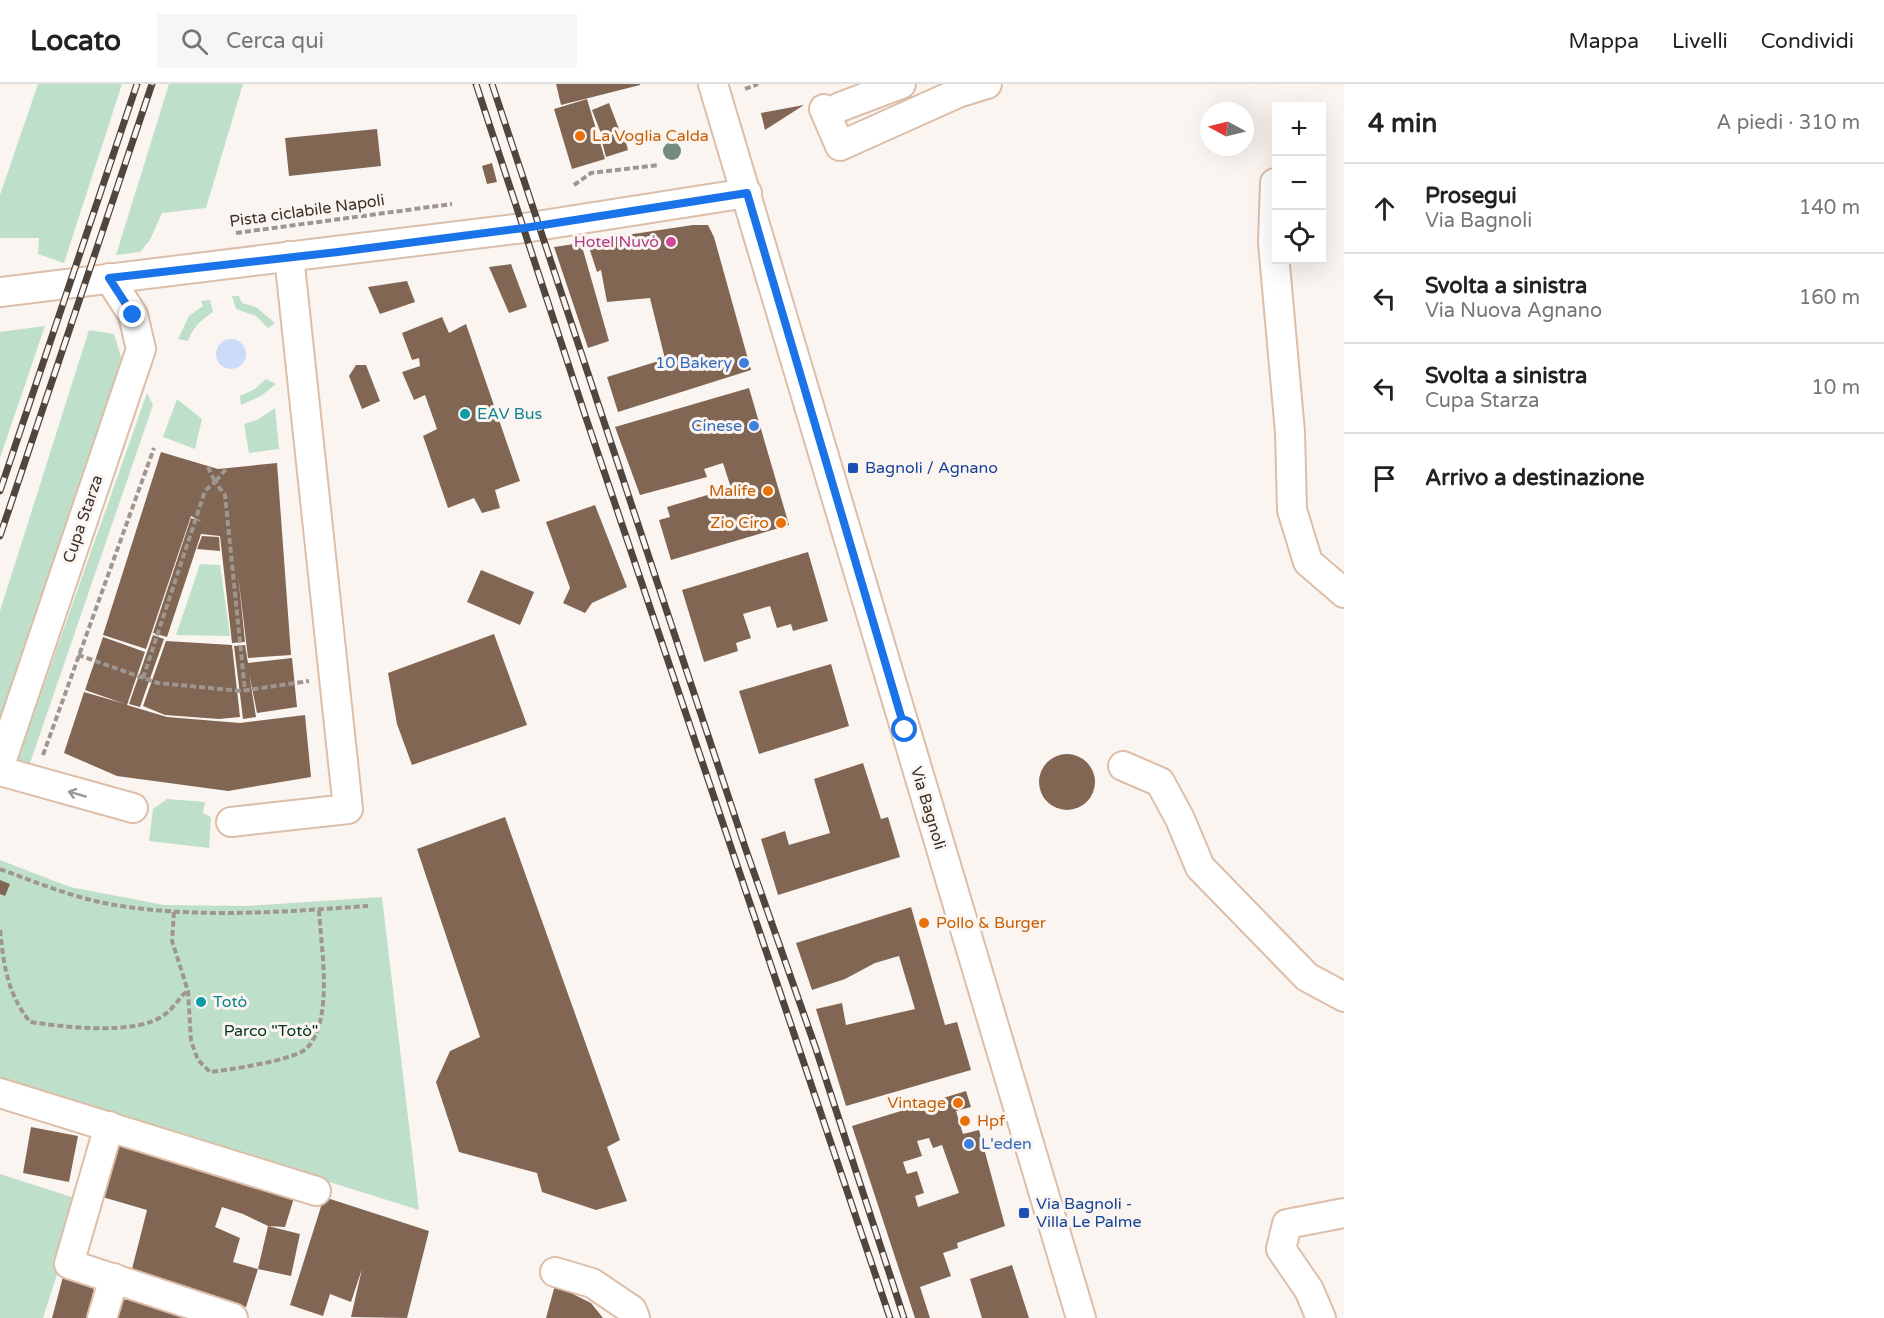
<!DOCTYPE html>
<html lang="it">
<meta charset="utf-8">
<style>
body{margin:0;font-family:"Varela Round",sans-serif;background:#f6f6f6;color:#222}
.controls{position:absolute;right:18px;top:18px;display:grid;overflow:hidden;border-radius:0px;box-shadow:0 6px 24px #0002}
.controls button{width:54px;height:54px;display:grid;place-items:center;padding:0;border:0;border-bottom:2px solid #e0e0e0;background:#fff;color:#222;font:30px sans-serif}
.compass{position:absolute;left:1200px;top:18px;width:54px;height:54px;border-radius:50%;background:#fff;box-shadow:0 6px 24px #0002;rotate:277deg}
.stop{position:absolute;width:18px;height:18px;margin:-14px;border:4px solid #1a73e8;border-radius:50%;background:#fff}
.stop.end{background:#1a73e8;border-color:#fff;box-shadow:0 2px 6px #0008}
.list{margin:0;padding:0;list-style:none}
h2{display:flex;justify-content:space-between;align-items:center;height:78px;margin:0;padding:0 24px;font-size:26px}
h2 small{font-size:20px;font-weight:400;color:#767676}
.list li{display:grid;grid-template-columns:39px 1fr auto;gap:18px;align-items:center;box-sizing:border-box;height:90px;padding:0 24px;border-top:2px solid #e0e0e0}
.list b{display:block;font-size:22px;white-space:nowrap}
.list p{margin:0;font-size:20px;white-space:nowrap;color:#767676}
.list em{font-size:20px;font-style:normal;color:#767676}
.icon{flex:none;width:33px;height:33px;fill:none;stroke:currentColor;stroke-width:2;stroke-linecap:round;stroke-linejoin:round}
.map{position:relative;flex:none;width:1344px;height:1234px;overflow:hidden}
header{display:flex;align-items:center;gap:36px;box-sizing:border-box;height:84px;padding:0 30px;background:#fff;border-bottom:2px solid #e0e0e0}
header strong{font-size:28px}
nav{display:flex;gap:33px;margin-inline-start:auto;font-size:21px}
.search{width:420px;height:54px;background:#f6f6f6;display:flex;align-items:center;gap:15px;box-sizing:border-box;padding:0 21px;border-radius:0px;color:#767676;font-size:22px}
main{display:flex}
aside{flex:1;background:#fff}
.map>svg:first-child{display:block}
.green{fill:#bedfc9}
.water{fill:#cbdcf9}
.building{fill:#816653;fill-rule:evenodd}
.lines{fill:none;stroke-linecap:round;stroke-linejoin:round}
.minor-casing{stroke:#dcbea9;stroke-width:32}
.path{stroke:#9f9690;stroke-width:4;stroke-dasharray:6 3;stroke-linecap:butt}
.minor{stroke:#fff;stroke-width:28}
.rail-casing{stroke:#51463e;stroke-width:7}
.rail{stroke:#fbf5f1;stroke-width:4.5;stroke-dasharray:14;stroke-linecap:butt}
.tree{fill:#728b7c}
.oneway{stroke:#9e9894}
.route{stroke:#1a73e8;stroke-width:8}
.food-dot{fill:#e8710a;stroke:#fbf5f1;stroke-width:2}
.hotel-dot{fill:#d1479c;stroke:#fbf5f1;stroke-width:2}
.shop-dot{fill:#3f7fe0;stroke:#fbf5f1;stroke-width:2}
.culture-dot{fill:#0f9aa8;stroke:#fbf5f1;stroke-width:2}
.transit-dot{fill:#1a4fb4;stroke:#fbf5f1;stroke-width:2}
.labels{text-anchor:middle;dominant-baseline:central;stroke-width:6;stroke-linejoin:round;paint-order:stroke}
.food-label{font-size:16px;fill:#c56008;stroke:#fbf5f1;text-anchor:start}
.street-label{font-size:16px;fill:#3d3129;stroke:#fbf5f1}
.hotel-label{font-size:16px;fill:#b23c85;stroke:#fbf5f1;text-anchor:end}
.shop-label{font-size:16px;fill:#366cbe;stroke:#fbf5f1;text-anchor:end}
.culture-label{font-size:16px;fill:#0d838f;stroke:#fbf5f1;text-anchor:start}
.transit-label{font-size:16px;fill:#164399;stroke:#fbf5f1;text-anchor:start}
.park-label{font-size:16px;fill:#01341c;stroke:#fbf5f1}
</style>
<header>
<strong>Locato</strong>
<div class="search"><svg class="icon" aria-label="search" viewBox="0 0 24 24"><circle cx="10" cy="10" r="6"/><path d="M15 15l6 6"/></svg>Cerca qui</div>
<nav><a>Mappa</a><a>Livelli</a><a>Condividi</a></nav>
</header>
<main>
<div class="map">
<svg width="1344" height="1234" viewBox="0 0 1344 1234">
<rect width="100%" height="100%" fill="#fbf5f1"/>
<path class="green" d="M38 0H122L64 179 38 170 39 154H0V111Z
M169 0H243L206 124 162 129 150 156 140 168 116 171Z
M232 212H239L242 219 256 223 275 239 268 244 256 232 236 225Z
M210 216 213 228C201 236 193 243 188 257L178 255 189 232 203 222 201 217Z
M45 242 0 374V248Z
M89 246 114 250 123 279 0 639V527Z
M266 295 276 300 261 312 241 321 240 312 255 305Z
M147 309 153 321 27 688 15 683Z
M177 315 202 335 195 365 163 353Z
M275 324 279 365 249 369 244 340 257 336Z
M200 480 220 481 230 552 176 551Z
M167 715 205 718 203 729 211 733 209 764 149 757 153 725Z
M0 776 70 803 164 821 247 822 382 813 419 1126 0 995Z
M0 1090 81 1116 43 1234H0Z"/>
<path class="water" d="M216 270a15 15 0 1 1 30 0a15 15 0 1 1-30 0Z"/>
<path class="building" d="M556 0H640V1L561 21Z
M587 15 605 75 572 85 554 25Z
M609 19 619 45 602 52 592 26Z
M804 21 765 46 761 29Z
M377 45 381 82 289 92 285 54Z
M623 47 628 66 606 73 601 54Z
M492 79 497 98 487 100 482 82Z
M693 141H708L714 153 751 286 618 328 607 293 665 275 650 214 607 218 601 186 597 188 587 157Z
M581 159 609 257 588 264 554 163Z
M511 180 527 223 509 229 489 183Z
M407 197 415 218 380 230 368 203Z
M442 233 449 249 466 240 520 397 495 406 500 424 482 429 474 414 448 424 423 352 437 345 425 311 414 316 402 288 420 282 419 274 412 276 402 249Z
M356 281H366L380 317 362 325 349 292Z
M749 304 789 441 671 476 659 436 670 433 667 423 731 404 723 379 704 385 707 393 640 411 615 343Z
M161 368 218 385 277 379 291 571 248 574 238 490 245 558 232 559 220 452 201 450 167 553 153 549 191 434 201 437 191 432 146 565 103 551Z
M595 421 627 503 592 519 585 529 563 519 570 504 546 438Z
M202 452 219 453 220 467 197 465Z
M808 468 828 537 793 547 791 540 777 544 770 522 743 530 751 554 736 559 738 567 704 578 682 506Z
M481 486 534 508 520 541 467 518Z
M494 550 527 641 412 681 397 640 388 589Z
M153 551 164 555 140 623 129 620Z
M103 553 145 568 127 621 167 633 240 639 305 631 311 693 228 707 117 692 64 669 84 608 125 620 85 606Z
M166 557 232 561 240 633 219 635 165 631 143 622Z
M245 561 248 579 292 574 297 623 257 629 249 589 256 633 243 635 234 562Z
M831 580 849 642 759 670 739 607Z
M1039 698a28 28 0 1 1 56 0a28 28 0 1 1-56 0Z
M863 679 881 735 888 733 900 773 778 811 761 755 785 747 789 761 830 749 814 695Z
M505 733 620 1056 607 1063 627 1117 596 1126 542 1108 537 1089 459 1068 436 998 450 967 480 953 417 765Z
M0 796 10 800 5 812 0 810Z
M911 823 945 941 957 938 971 986 846 1022 816 925 842 919 846 941 915 925 899 872 875 879 845 895 812 906 796 859Z
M966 1007 971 1023 956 1027 963 1050 979 1046 1005 1142 957 1159 958 1164 943 1169 951 1192 920 1203 930 1234H915L852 1042ZM929 1054 933 1064 942 1061 959 1109 918 1123 915 1112 924 1109 917 1087 907 1090 903 1078 922 1072 917 1057Z
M31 1043 78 1052 69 1098 23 1089Z
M115 1054 294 1114 285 1143 268 1142 243 1130 222 1123 215 1143 240 1154 233 1178 258 1185 268 1142 300 1150 291 1192 258 1185 246 1223 131 1189 147 1126 99 1112Z
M324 1113 429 1147 407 1234 351 1233 362 1185 351 1218 330 1210 323 1232 290 1221Z
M1012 1181 1029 1234H982L970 1195Z
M64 1189 96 1196 87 1234H52Z
M555 1201 591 1219 603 1234H546Z
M125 1206 188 1234H117Z"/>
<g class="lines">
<defs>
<path id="minor" d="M713 0 1081 1234
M840 23 901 0
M824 25 840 62 958 9 987 0
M1275 99 1273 159 1290 348 1292 426 1308 478 1344 509
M0 208 524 144 747 109
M0 681 141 265 133 231 109 194
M1123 682 1160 698 1180 735 1200 783 1307 893 1344 913
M0 687 133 724
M231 738 348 725 289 172
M0 1009 316 1107
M109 1042 69 1180 233 1234
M555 1188 592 1199 632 1226 635 1234
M102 1234 114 1194
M1321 1234 1309 1206 1281 1165 1287 1140 1344 1129"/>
</defs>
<use href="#minor" class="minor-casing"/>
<path class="path" d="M745 5 758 0
M574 101 591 89 659 81
M236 149 452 120
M208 383 215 398 226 385
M78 571 158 599 241 607 309 597
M143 594 205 407 215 398 225 411 245 607
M43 671 154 364
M0 785C35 798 72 813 109 820 194 835 281 828 368 822
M174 828 172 857 188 907 191 957 198 976 210 988C228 986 296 976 307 964 334 935 321 864 319 826
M0 846C4 882 7 909 30 938 65 943 136 952 164 931 173 925 179 914 187 907"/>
<use href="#minor" class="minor"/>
<defs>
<path id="rail" d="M476 0 586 334 890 1234
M492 0 746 766 816 965 904 1234
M0 407 137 0
M0 452 152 0"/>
</defs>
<use href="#rail" class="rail-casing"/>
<use href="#rail" class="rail"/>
</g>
<circle class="tree" cx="672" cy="67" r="9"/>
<defs><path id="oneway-shaft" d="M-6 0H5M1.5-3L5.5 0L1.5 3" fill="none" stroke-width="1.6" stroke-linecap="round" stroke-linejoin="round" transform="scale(1.5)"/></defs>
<use class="oneway" href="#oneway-shaft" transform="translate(77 710) rotate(-164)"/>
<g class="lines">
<path class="route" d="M133 231 109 194 338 168 524 144 747 109 905 646"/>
</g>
<g class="food-dot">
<circle cx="580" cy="52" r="6"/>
<circle cx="768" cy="407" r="6"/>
<circle cx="781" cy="439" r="6"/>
<circle cx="924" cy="839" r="6"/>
<circle cx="958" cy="1019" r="6"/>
<circle cx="965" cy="1037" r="6"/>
</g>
<circle class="hotel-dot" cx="671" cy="158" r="6"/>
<g class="shop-dot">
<circle cx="744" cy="279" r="6"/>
<circle cx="754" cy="342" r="6"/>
<circle cx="969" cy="1060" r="6"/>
</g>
<g class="culture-dot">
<circle cx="465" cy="330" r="6"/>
<circle cx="201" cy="918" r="6"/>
</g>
<g class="transit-dot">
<rect x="847" y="378" width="12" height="12" rx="3"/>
<rect x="1018" y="1123" width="12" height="12" rx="3"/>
</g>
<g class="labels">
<g class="food-label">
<text x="592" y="52">La Voglia Calda</text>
<text x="756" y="407" text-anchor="end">Malife</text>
<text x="769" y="439" text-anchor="end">Zio Ciro</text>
<text x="936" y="839">Pollo &amp; Burger</text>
<text x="946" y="1019" text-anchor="end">Vintage</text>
<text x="977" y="1037">Hpf</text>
</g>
<g class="street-label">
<text transform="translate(307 127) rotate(-8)">Pista ciclabile Napoli</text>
<text transform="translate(83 435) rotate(-71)">Cupa Starza</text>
<text transform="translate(928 724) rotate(73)">Via Bagnoli</text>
</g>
<g class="hotel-label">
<text x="659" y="158">Hotel Nuvò</text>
</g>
<g class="shop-label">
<text x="732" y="279">10 Bakery</text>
<text x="742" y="342">Cinese</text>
<text x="981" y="1060" text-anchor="start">L'eden</text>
</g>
<g class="culture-label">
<text x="477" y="330">EAV Bus</text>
<text x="213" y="918">Totò</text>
</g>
<g class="transit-label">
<text x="865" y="384">Bagnoli / Agnano</text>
<text x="1036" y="1120">Via Bagnoli -<tspan x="1036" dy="18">Villa Le Palme</tspan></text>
</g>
<g class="park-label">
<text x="271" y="947">Parco "Totò"</text>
</g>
</g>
</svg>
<div class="controls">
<button>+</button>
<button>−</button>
<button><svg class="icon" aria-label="locate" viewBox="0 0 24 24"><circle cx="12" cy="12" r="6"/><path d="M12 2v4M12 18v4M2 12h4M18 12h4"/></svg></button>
</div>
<svg class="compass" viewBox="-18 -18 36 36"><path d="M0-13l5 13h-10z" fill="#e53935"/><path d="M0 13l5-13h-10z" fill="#767676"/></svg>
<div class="stop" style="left:905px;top:646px"></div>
<div class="stop end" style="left:133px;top:231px"></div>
</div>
<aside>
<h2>4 min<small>A piedi · 310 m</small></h2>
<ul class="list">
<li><svg class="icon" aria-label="ahead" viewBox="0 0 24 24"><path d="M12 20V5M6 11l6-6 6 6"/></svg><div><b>Prosegui</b><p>Via Bagnoli</p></div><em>140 m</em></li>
<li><svg class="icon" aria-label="left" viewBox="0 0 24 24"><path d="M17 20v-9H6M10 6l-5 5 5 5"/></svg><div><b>Svolta a sinistra</b><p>Via Nuova Agnano</p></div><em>160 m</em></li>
<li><svg class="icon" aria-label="left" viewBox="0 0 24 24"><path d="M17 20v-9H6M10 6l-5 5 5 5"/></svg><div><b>Svolta a sinistra</b><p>Cupa Starza</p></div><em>10 m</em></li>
<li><svg class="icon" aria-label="arrive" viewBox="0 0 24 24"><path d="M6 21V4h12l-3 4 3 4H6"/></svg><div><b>Arrivo a destinazione</b></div></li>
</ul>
</aside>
</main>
